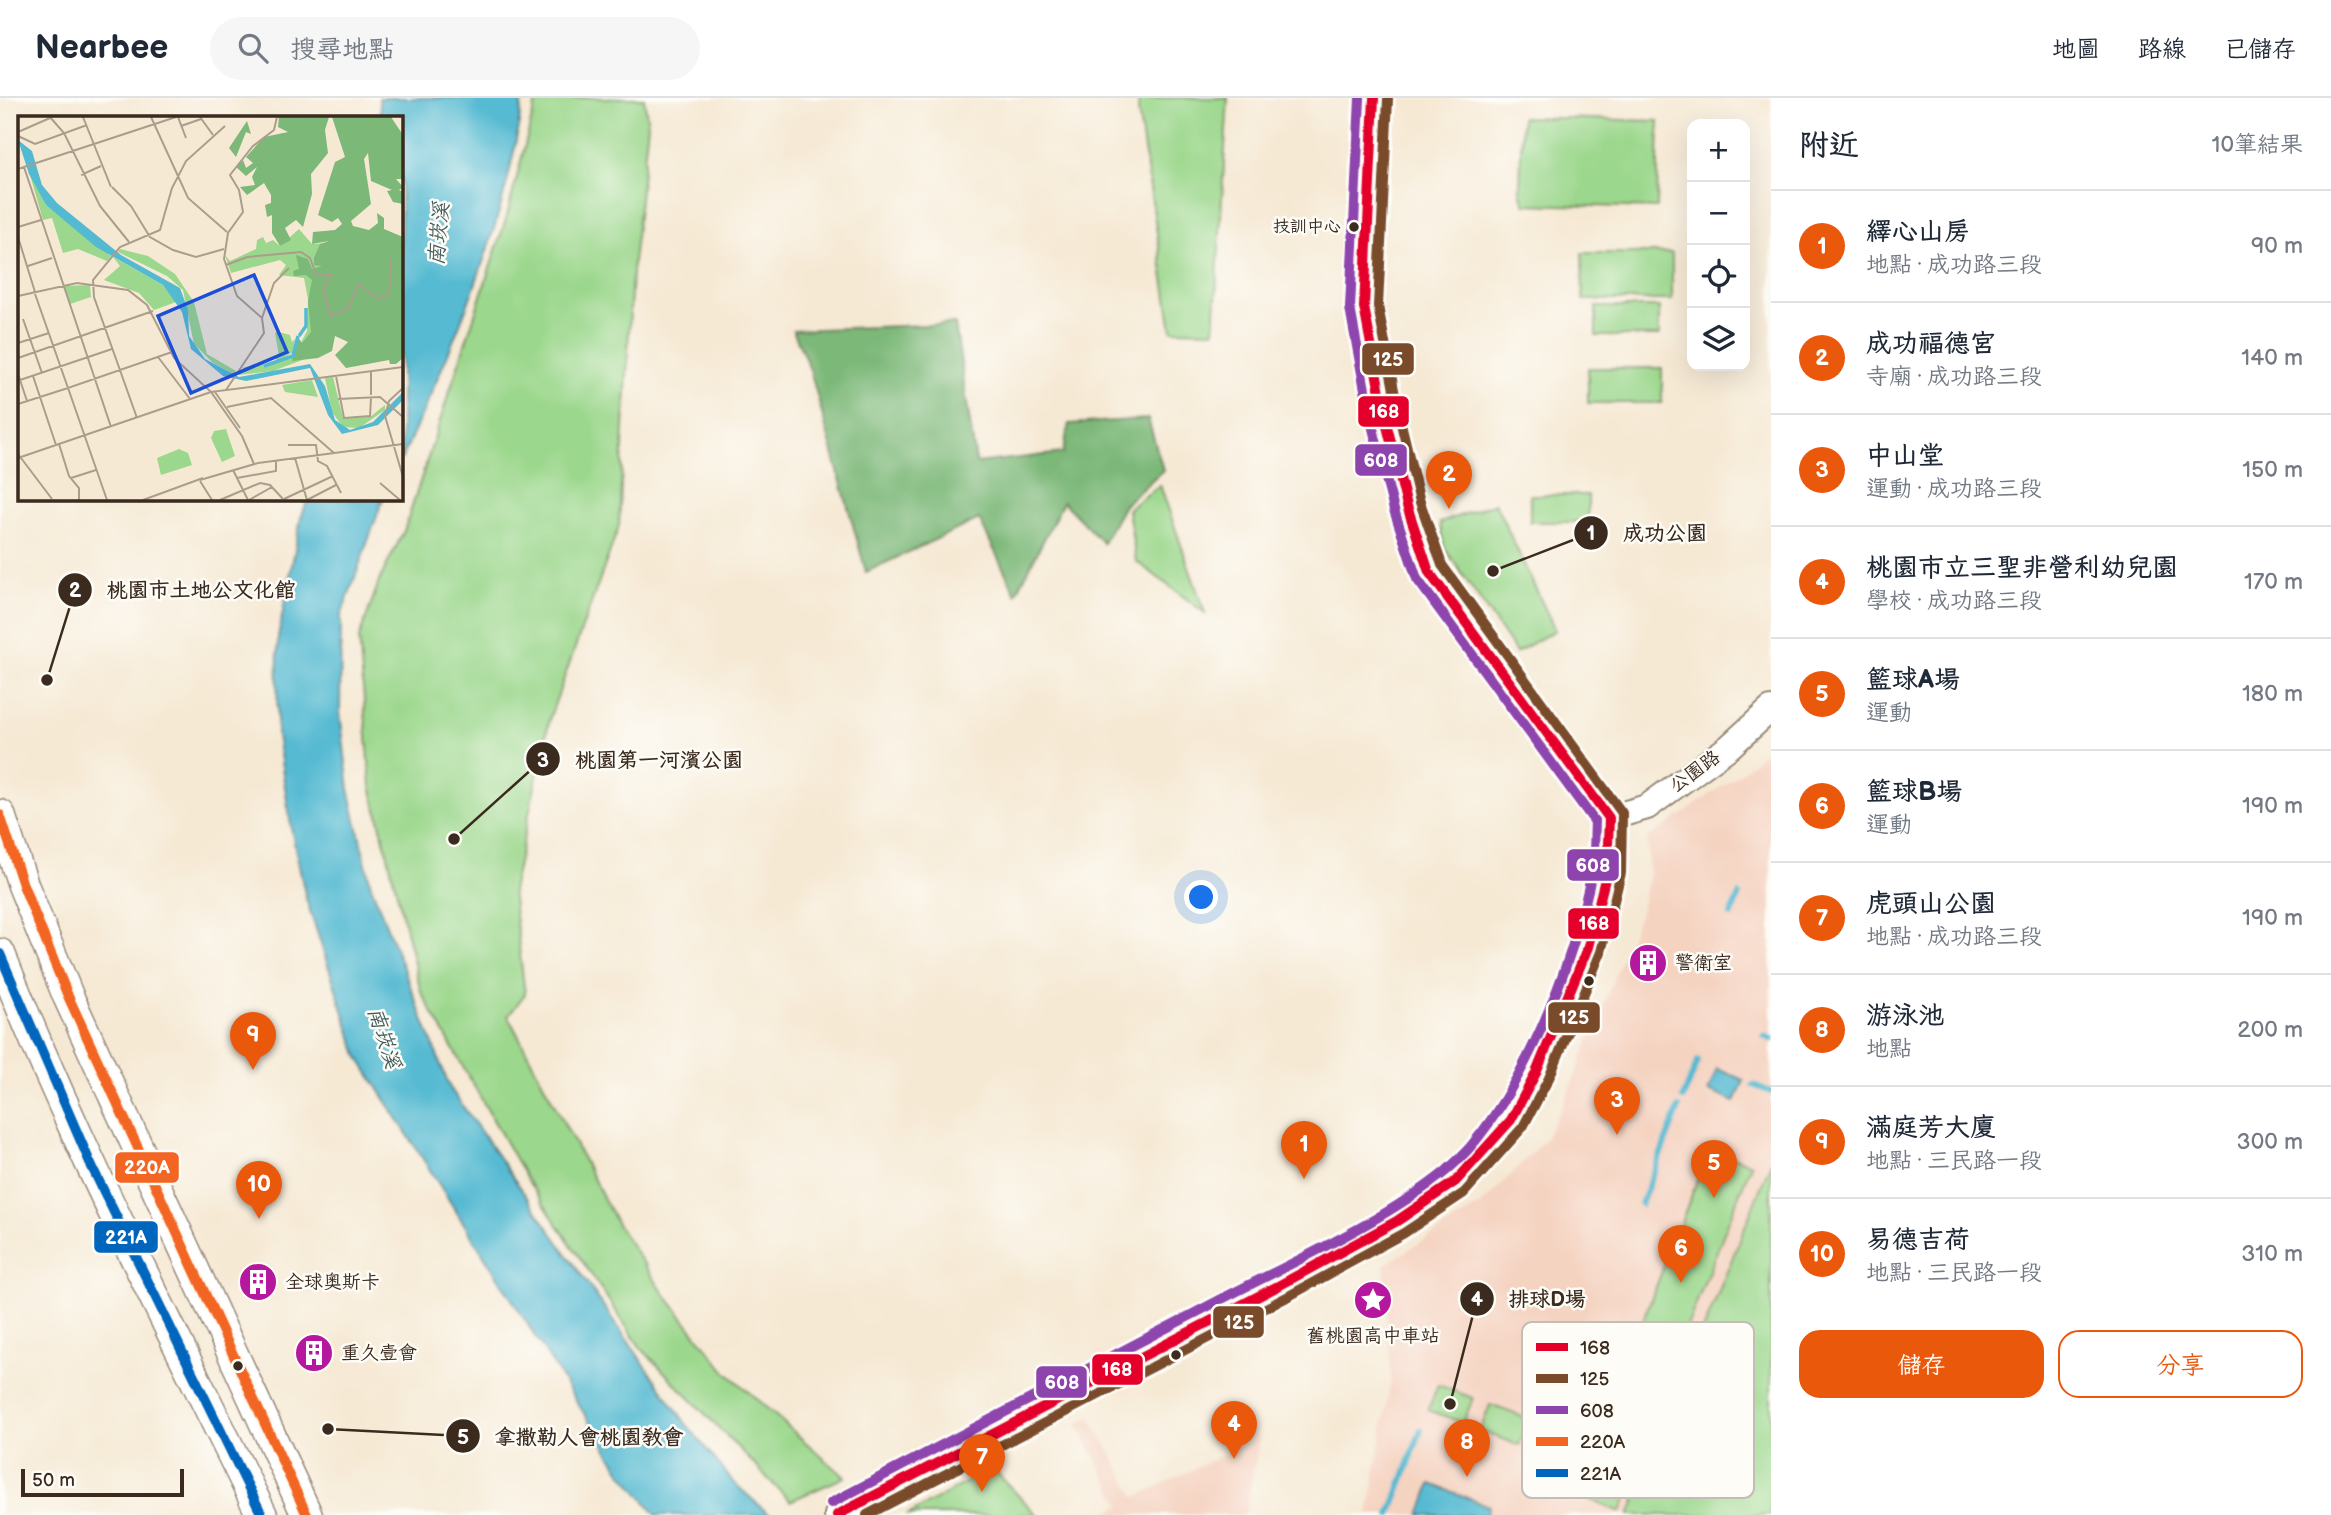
<!DOCTYPE html>
<html lang="zh-TW">
<meta charset="utf-8">
<style>
body{margin:0;font-family:"Balsamiq Sans","LXGW WenKai TC",sans-serif;background:#f6f6f7;color:#1f2937}
.controls{position:absolute;right:21px;top:21px;display:grid;overflow:hidden;border-radius:14px;box-shadow:0 7px 28px #0002}
.controls button{width:63px;height:63px;display:grid;place-items:center;padding:0;border:0;border-bottom:2px solid #e0e1e3;background:#fff;color:#1f2937;font:35px sans-serif}
.scale{position:absolute;left:21px;bottom:18px;width:163px;box-sizing:border-box;padding-left:7px;border:4px solid #3b2a1e;border-top:0;font-size:19px;line-height:24px;white-space:nowrap;color:#3b2a1e;-webkit-text-stroke:5px #fdfcf7;paint-order:stroke}
.you{position:absolute;left:1202px;top:800px;width:24px;height:24px;margin:-18px;border:5px solid #fff;border-radius:50%;background:#1a73e8;box-shadow:0 0 0 10px #1a73e833}
.badge{display:grid;place-items:center;width:46px;height:46px;border-radius:50%;background:#ea580c;color:#fff;font-size:23px;font-weight:700}
.pin{position:absolute;translate:-50% -58px;filter:drop-shadow(0 2px 4px #0008)}
.pin::after{content:'';position:absolute;top:37px;width:24px;height:21px;background:inherit;clip-path:polygon(0 0,100% 0,50% 100%)}
.list{margin:0;padding:0;list-style:none}
h2{display:flex;justify-content:space-between;align-items:center;height:91px;margin:0;padding:0 28px;font-size:30px}
h2 small{font-size:23px;font-weight:400;color:#747a83}
.list li{display:grid;grid-template-columns:46px 1fr auto;gap:21px;align-items:center;box-sizing:border-box;height:112px;padding:0 28px;border-top:2px solid #e0e1e3}
.list b{display:block;font-size:26px;white-space:nowrap}
.list p{margin:0;font-size:23px;white-space:nowrap;color:#747a83}
.list em{font-size:23px;font-style:normal;color:#747a83}
.actions{display:flex;gap:14px;padding:21px 28px}
.actions a{flex:1;padding:16px 0;border:2px solid #ea580c;border-radius:21px;text-align:center;font-size:24px;color:#ea580c}
.actions .main{background:#ea580c;color:#fff}
.icon{flex:none;width:38px;height:38px;fill:none;stroke:currentColor;stroke-width:2;stroke-linecap:round;stroke-linejoin:round}
.map{position:relative;flex:none;width:1771px;height:1417px;overflow:hidden}
header{display:flex;align-items:center;gap:42px;box-sizing:border-box;height:98px;padding:0 35px;background:#fff;border-bottom:2px solid #e0e1e3}
header strong{font-size:33px}
nav{display:flex;gap:38px;margin-inline-start:auto;font-size:24px}
.search{width:490px;height:63px;background:#f6f6f7;display:flex;align-items:center;gap:18px;box-sizing:border-box;padding:0 24px;border-radius:38px;color:#747a83;font-size:26px}
main{display:flex}
aside{flex:1;background:#fff}
.map>svg:first-child{display:block}
.built{fill:#f5d3c1}
.green{fill:#9bd78c;stroke:#6b8055;stroke-width:2}
.forest{fill:#7cb878;stroke:#5c714b;stroke-width:2}
.water{fill:#54bad2;stroke:#487278;stroke-width:2}
.lines{fill:none;stroke-linecap:round;stroke-linejoin:round}
.stream{stroke:#54bad2;stroke-width:6}
.minor-casing{stroke:#988a79;stroke-width:28}
.major-casing{stroke:#988a79;stroke-width:33}
.minor{stroke:#fff;stroke-width:24}
.major{stroke:#fff;stroke-width:30}
.bus-1-casing{stroke:#fdfcf7;stroke-width:16}
.bus-2-casing{stroke:#fdfcf7;stroke-width:16}
.bus-3-casing{stroke:#fdfcf7;stroke-width:16}
.bus-4-casing{stroke:#fdfcf7;stroke-width:16}
.bus-5-casing{stroke:#fdfcf7;stroke-width:16}
.bus-1{stroke:#e4002b;stroke-width:10}
.bus-2{stroke:#7a4b2a;stroke-width:10}
.bus-3{stroke:#8e44ad;stroke-width:10}
.bus-4{stroke:#f26522;stroke-width:10}
.bus-5{stroke:#0065bd;stroke-width:10}
.bus-dot{fill:#3b2a1e;stroke:#fdfcf7;stroke-width:2.5}
.labels{text-anchor:middle;dominant-baseline:central;stroke-width:5;stroke-linejoin:round;paint-order:stroke}
.bus-label{font-size:17px;fill:#3b2a1e;stroke:#fdfcf7;text-anchor:end}
.street-label{font-size:19px;fill:#3b2a1e;stroke:#fdfcf7}
.poi-label{font-size:19px;fill:#3b2a1e;stroke:#fdfcf7;text-anchor:start}
.water-label{font-size:21px;font-style:italic;fill:#445c5d;stroke:#fdfcf7}
.inset-river{fill:none;stroke:#54bad2;stroke-width:3.5}
.inset-road{fill:none;stroke:#ab9d8b;stroke-width:2}
.view{fill:#1d4ed8;fill-opacity:0.15;stroke:#1d4ed8;stroke-width:3.5}
.inset-edge{fill:none;stroke:#3b2a1e;stroke-width:3.5}
.key{fill:#fdfcf7;stroke:#c3bdb6;stroke-width:2}
.key-label{font-size:19px;fill:#3b2a1e}
.leader{fill:none;stroke:#3b2a1e;stroke-width:2.5}
.callout-dot{fill:#3b2a1e;stroke:#fdfcf7;stroke-width:2.5}
.mark-label{font-size:21px;text-anchor:middle;font-weight:bold;fill:#fff}
.callout-label{font-size:21px;text-anchor:middle;font-weight:bold;fill:#3b2a1e;stroke:#fdfcf7;stroke-width:5;stroke-linejoin:round;paint-order:stroke}
.line-badge{stroke:#fdfcf7;stroke-width:2.5}
.badge-label{font-size:19px;text-anchor:middle;font-weight:bold;fill:#fff}
</style>
<header>
<strong>Nearbee</strong>
<div class="search"><svg class="icon" aria-label="search" viewBox="0 0 24 24"><circle cx="10" cy="10" r="6"/><path d="M15 15l6 6"/></svg>搜尋地點</div>
<nav><a>地圖</a><a>路線</a><a>已儲存</a></nav>
</header>
<main>
<div class="map">
<svg width="1771" height="1417" viewBox="0 0 1771 1417">
<rect width="100%" height="100%" fill="#fdfcf7"/>
<filter id="ink" filterUnits="userSpaceOnUse"><feTurbulence type="fractalNoise" baseFrequency=".0143" numOctaves="2"/><feDisplacementMap in="SourceGraphic" scale="14" xChannelSelector="R" yChannelSelector="G"/><feConvolveMatrix kernelMatrix="1 2 1 2 8 2 1 2 1" color-interpolation-filters="sRGB"/></filter>
<filter id="wash" filterUnits="userSpaceOnUse"><feTurbulence type="fractalNoise" baseFrequency=".00686" numOctaves="4" result="noise"/><feDisplacementMap in="SourceGraphic" scale="28" xChannelSelector="R" yChannelSelector="G"/><feGaussianBlur stdDeviation="1.57" result="paint"/><feColorMatrix in="noise" values="0 0 0 0 0 0 0 0 0 0 0 0 0 0 0 0 0 1.4 0 .05"/><feComposite in="paint" operator="in"/></filter>
<g filter="url(#wash)">
<rect width="100%" height="100%" fill="#f6e9d4"/>
<path class="built" d="M1771 647V1417H1368L1391 1282 1384 1167 1482 1106 1545 1041 1568 996 1641 812 1649 774 1647 741 1746 671Z
M1090 1319 1136 1399 1260 1339 1245 1417H1103L1121 1407 1077 1326Z"/>
<path class="green" d="M537 0H644L648 26 632 174 619 428 550 619 512 793 525 896 508 918 617 1126 663 1194 726 1274 845 1379 790 1403 641 1250 526 1080 421 894 371 688 359 540 380 481 404 433 507 118Z
M1139 0H1228L1214 233 1172 232 1138 13Z
M1522 19 1659 23 1657 110 1525 106 1520 94Z
M1582 155H1672V202H1583Z
M1596 209H1659V238H1596Z
M1588 270H1662V305H1588Z
M1160 387 1205 515 1136 463 1128 411Z
M1530 397H1588V424H1530Z
M1495 405 1555 532 1516 555 1444 449 1440 425Z
M1710 1050 1751 1066 1648 1328 1608 1312Z
M1771 1064V1417H1629Z
M1438 1287 1473 1300 1463 1325 1428 1312Z
M1490 1307 1529 1321 1519 1347 1480 1333Z
M1588 1362 1634 1380 1621 1414 1575 1396Z
M992 1370 1037 1417H908Z"/>
<path class="forest" d="M955 226 976 365 1063 355 1069 326 1148 321 1163 372 1124 407 1103 445 1063 404 1016 496 979 421 866 474 810 272 793 232Z"/>
<path class="water" d="M379 0H522C511 116 450 256 401 362V19H381Z
M308 401H383L341 518 340 614 349 691 371 788 450 990 687 1327 734 1385 770 1417H656L620 1372 359 960 306 801 292 735 277 637 278 539 301 420Z
M1717 971 1744 982 1735 1004 1708 993Z
M1431 1386 1489 1408 1486 1417H1420Z"/>
<g class="lines">
<path class="stream" d="M1731 817 1739 797
M1764 938 1771 941
M1753 987 1771 994
M1683 1000 1698 963
M1641 1106 1679 1010
M1390 1417 1421 1332"/>
</g>
</g>
<g filter="url(#ink)">
<g class="lines">
<defs>
<path id="minor" d="M1609 720 1647 709 1729 649 1771 611
M837 1417 1280 1187 1397 1123 1456 1083 1511 1022 1536 975 1588 849 1607 773 1609 720 1429 474 1407 408 1384 316 1364 209 1374 0"/>
<path id="major" d="M0 717 23 787 68 898 307 1417
M0 856C75 1048 172 1232 262 1417"/>
</defs>
<use href="#minor" class="minor-casing"/>
<use href="#major" class="major-casing"/>
<use href="#minor" class="minor"/>
<use href="#major" class="major"/>
<defs>
<path id="bus-1" d="M837 1417 1280 1187 1397 1123 1456 1083 1511 1022 1536 975 1588 849 1607 773 1609 720 1429 474 1407 408 1384 316 1364 209 1374 0"/>
<path id="bus-2" d="M867 1417 1287 1199 1404 1135 1464 1095 1523 1029 1549 980 1601 854 1621 775 1622 715 1442 467 1420 404 1398 313 1378 208 1388 1"/>
<path id="bus-3" d="M831 1405C960 1337 1089 1270 1218 1203 1289 1166 1385 1123 1446 1073 1517 1014 1575 863 1592 773 1595 758 1594 740 1595 724L1417 481 1394 412 1370 319 1350 210 1360 0"/>
<path id="bus-4" d="M0 717 23 787 68 898 307 1417"/>
<path id="bus-5" d="M0 856 92 1069 262 1417"/>
</defs>
<use href="#bus-1" class="bus-1-casing"/>
<use href="#bus-2" class="bus-2-casing"/>
<use href="#bus-3" class="bus-3-casing"/>
<use href="#bus-4" class="bus-4-casing"/>
<use href="#bus-5" class="bus-5-casing"/>
<use href="#bus-1" class="bus-1"/>
<use href="#bus-2" class="bus-2"/>
<use href="#bus-3" class="bus-3"/>
<use href="#bus-4" class="bus-4"/>
<use href="#bus-5" class="bus-5"/>
</g>
</g>
<defs>
<symbol id="building-disc" viewBox="-11 -11 22 22"><circle r="9.5" fill="#b5179e" stroke="#fdfcf7"/><path d="M-4-6H4V6H1V3H-1V6H-4ZM-2.5-4.3h1.7v1.8h-1.7ZM.8-4.3h1.7v1.8H.8ZM-2.5-1h1.7V.8h-1.7ZM.8-1h1.7V.8H.8Z" fill="#fff"/></symbol>
<symbol id="sight-disc" viewBox="-11 -11 22 22"><circle r="9.5" fill="#b5179e" stroke="#fdfcf7"/><path d="M0-6L1.8-2.2L6-1.7L2.9 1.2L3.7 5.4L0 3.3L-3.7 5.4L-2.9 1.2L-6-1.7L-1.8-2.2Z" fill="#fff"/></symbol>
</defs>
<g fill-rule="evenodd">
<use href="#building-disc" x="1626" y="843" width="44" height="44"/>
<use href="#building-disc" x="236" y="1162" width="44" height="44"/>
<use href="#sight-disc" x="1351" y="1180" width="44" height="44"/>
<use href="#building-disc" x="292" y="1233" width="44" height="44"/>
</g>
<g class="bus-dot">
<circle cx="1354" cy="129" r="6"/>
<circle cx="1589" cy="883" r="6"/>
<circle cx="1176" cy="1257" r="6"/>
<circle cx="238" cy="1268" r="6"/>
</g>
<g class="labels">
<g class="bus-label">
<text x="1341" y="129">技訓中心</text>
</g>
<g class="street-label">
<text transform="translate(1695 674) rotate(-36)">公園路</text>
</g>
<g class="poi-label">
<text x="1675" y="865">警衛室</text>
<text x="285" y="1184">全球奧斯卡</text>
<text x="1373" y="1238" text-anchor="middle">舊桃園高中車站</text>
<text x="341" y="1255">重久壹會</text>
</g>
<g class="water-label">
<text transform="translate(439 136) rotate(-85)">南崁溪</text>
<text transform="translate(384 940) rotate(72)">南崁溪</text>
</g>
</g>
<g transform="translate(18 18)">
<rect width="385" height="385" fill="#f6e9d4"/>
<path d="M10 52 28 89 93 140 89 145 60 133 45 137 34 102 25 104ZM281 113 294 128 311 127 303 237 255 255 220 259 226 251 260 246 256 241 261 240 257 217 261 216 272 219 274 226 277 223 275 236 263 244 276 240 289 215 290 183 286 162 261 159 268 149 262 144 213 157 207 139 212 145 238 133 239 124 245 121 248 127 255 124 262 130ZM102 133 130 140 157 158 176 186 189 238 218 255 215 258 194 246 176 228 165 174 149 160 100 136ZM95 141 145 169 158 186 136 194 121 177 86 164 102 150ZM72 169 73 181 52 188 45 170ZM315 261 325 302 352 301 367 289V294L341 312 325 311 314 296 307 262ZM294 264 300 281 267 276 264 269ZM208 313 217 340 204 346 193 322 196 315ZM161 333 170 337 174 349 143 359 139 342Z" fill="#9bd78c"/>
<path d="M261 1H311L307 14 310 37 293 58 294 78 285 111 278 104 267 112 273 124 262 130 254 117V99L249 101 247 89 253 87V79L246 67 229 79 222 71 237 69 234 61 239 51 228 60 218 51 225 44 228 52 235 47 228 41 246 21 270 16 260 11ZM314 1H373L385 19V63H378L385 71 381 74 385 76V88L375 86 369 75 374 74 353 65 350 37 346 43 353 88 333 105 335 110 351 114 360 107 359 97 366 102V113L385 121V242L378 248H372L371 244 328 252 317 239 330 226 317 220 314 235 300 242 274 245 279 220 284 227 293 216 290 185 294 164 288 159 276 160 275 155 281 153 278 139 290 143 294 153 304 150 296 149V142L302 128 311 125 294 128 295 116 317 114 324 108 320 102 314 106 300 99 317 46 327 41ZM229 5 233 18 228 16 218 41 211 32Z" fill="#7cb878"/>
<path d="M0 24 14 35 24 69 39 87 103 139 162 172 170 194 171 220 187 243 221 261 292 248 307 270 317 304 332 314 355 306 385 276V284L360 309 324 318 310 299 292 252 228 265 205 260 173 233 164 196 145 169 78 131 28 89 11 58Z" fill="#54bad2"/>
<path class="inset-river" d="M281 220 288 210V192M246 250 275 240 280 220"/>
<path class="inset-road" d="M32 1 46 17 82 90 111 126M65 1 93 71M133 1 170 82 209 116M160 1 168 22M182 1 195 19M163 10 183 3M0 16 32 2M0 20 17 28 69 9M6 51 93 311M0 53 158 1M63 59 83 50M94 71 113 90 132 121 155 134 178 141 206 133M0 111 23 104M0 121 17 176M208 149 229 141 283 136 292 142 298 158 312 159 305 175 313 200 330 193 341 168 359 183 371 179 373 143M10 150 34 142M16 175 50 272 154 236M0 180 59 167 110 174 129 189 156 242 193 276 385 251M244 202 256 167 271 152M5 203 24 257M0 227 31 217M140 241 172 283M0 242 135 195M353 256V279M0 258 9 285M15 260 38 329M318 260 326 302 352 300 353 282M2 264 94 233M385 272 371 285 367 300 385 361M208 274 246 217 244 202 219 180 206 143 210 117 225 96 221 74 212 59 235 30 256 14 259 1M197 276 222 312M320 283 362 281 385 301M0 288 50 272 89 384M209 291 253 282 316 337M119 302 76 181 75 164 102 131 142 114 154 72 168 45 207 10M224 320 236 348M41 328 51 360 61 372V384M270 329H298L300 345 309 350 323 377M0 338 34 383M0 342 193 276 224 320M277 342 289 384M215 354 230 384M53 362 78 354M219 362 258 355V345M182 364 240 347 385 328M182 365 194 384M362 367 382 384M266 383 315 360M125 384 185 362M202 384 242 367 252 369 265 383M231 384 254 371M289 384 318 369"/>
<path class="view" d="M236 159 269 236 173 277 140 200Z"/>
<rect width="385" height="385" class="inset-edge"/>
</g>
<rect x="1522" y="1224" width="232" height="176" rx="10" class="key"/>
<rect x="1536" y="1245" width="32" height="8" fill="#e4002b"/>
<rect x="1536" y="1276" width="32" height="9" fill="#7a4b2a"/>
<rect x="1536" y="1308" width="32" height="8" fill="#8e44ad"/>
<rect x="1536" y="1339" width="32" height="9" fill="#f26522"/>
<rect x="1536" y="1371" width="32" height="8" fill="#0065bd"/>
<g class="key-label">
<text x="1580" y="1256">168</text>
<text x="1580" y="1287">125</text>
<text x="1580" y="1319">608</text>
<text x="1580" y="1350">220A</text>
<text x="1580" y="1382">221A</text>
</g>
<path class="leader" d="M1493 473L1591 435M47 582L75 492M454 741L543 661M1450 1306L1477 1201M328 1331L463 1338"/>
<g class="callout-dot">
<circle cx="1493" cy="473" r="7"/>
<circle cx="47" cy="582" r="7"/>
<circle cx="454" cy="741" r="7"/>
<circle cx="1450" cy="1306" r="7"/>
<circle cx="328" cy="1331" r="7"/>
<circle cx="1591" cy="435" r="18"/>
<circle cx="75" cy="492" r="18"/>
<circle cx="543" cy="661" r="18"/>
<circle cx="1477" cy="1201" r="18"/>
<circle cx="463" cy="1338" r="18"/>
</g>
<g class="mark-label">
<text x="1591" y="442">1</text>
<text x="75" y="499">2</text>
<text x="543" y="669">3</text>
<text x="1477" y="1208">4</text>
<text x="463" y="1346">5</text>
</g>
<g class="callout-label">
<text x="1665" y="442">成功公園</text>
<text x="201" y="499">桃園市土地公文化館</text>
<text x="659" y="669">桃園第一河濱公園</text>
<text x="1547" y="1208">排球D場</text>
<text x="589" y="1346">拿撒勒人會桃園教會</text>
</g>
<g class="line-badge">
<rect x="1361" y="244" width="54" height="34" rx="7" fill="#7a4b2a"/>
<rect x="1357" y="297" width="53" height="33" rx="7" fill="#e4002b"/>
<rect x="1354" y="345" width="54" height="34" rx="7" fill="#8e44ad"/>
<rect x="1566" y="750" width="54" height="34" rx="7" fill="#8e44ad"/>
<rect x="1567" y="809" width="53" height="33" rx="7" fill="#e4002b"/>
<rect x="1547" y="903" width="54" height="33" rx="7" fill="#7a4b2a"/>
<rect x="114" y="1053" width="66" height="33" rx="7" fill="#f26522"/>
<rect x="93" y="1122" width="66" height="34" rx="7" fill="#0065bd"/>
<rect x="1212" y="1207" width="53" height="34" rx="7" fill="#7a4b2a"/>
<rect x="1091" y="1255" width="53" height="33" rx="7" fill="#e4002b"/>
<rect x="1035" y="1267" width="53" height="34" rx="7" fill="#8e44ad"/>
</g>
<g class="badge-label">
<text x="1388" y="268">125</text>
<text x="1384" y="320">168</text>
<text x="1381" y="369">608</text>
<text x="1593" y="774">608</text>
<text x="1594" y="832">168</text>
<text x="1574" y="926">125</text>
<text x="147" y="1076">220A</text>
<text x="126" y="1146">221A</text>
<text x="1239" y="1231">125</text>
<text x="1117" y="1278">168</text>
<text x="1062" y="1291">608</text>
</g>
</svg>
<div class="controls">
<button>+</button>
<button>−</button>
<button><svg class="icon" aria-label="locate" viewBox="0 0 24 24"><circle cx="12" cy="12" r="6"/><path d="M12 2v4M12 18v4M2 12h4M18 12h4"/></svg></button>
<button><svg class="icon" aria-label="layers" viewBox="0 0 24 24"><path d="M12 4l9 5-9 5-9-5zM3 14l9 5 9-5"/></svg></button>
</div>
<div class="scale">50 m</div>
<div class="you"></div>
<div class="pin badge" style="left:1304px;top:1081px">1</div>
<div class="pin badge" style="left:1449px;top:411px">2</div>
<div class="pin badge" style="left:1617px;top:1037px">3</div>
<div class="pin badge" style="left:1234px;top:1361px">4</div>
<div class="pin badge" style="left:1714px;top:1100px">5</div>
<div class="pin badge" style="left:1681px;top:1185px">6</div>
<div class="pin badge" style="left:982px;top:1394px">7</div>
<div class="pin badge" style="left:1467px;top:1379px">8</div>
<div class="pin badge" style="left:253px;top:972px">9</div>
<div class="pin badge" style="left:259px;top:1121px">10</div>
</div>
<aside>
<h2>附近<small>10筆結果</small></h2>
<ul class="list">
<li><span class="badge">1</span><div><b>繹心山房</b><p>地點 · 成功路三段</p></div><em>90 m</em></li>
<li><span class="badge">2</span><div><b>成功福德宮</b><p>寺廟 · 成功路三段</p></div><em>140 m</em></li>
<li><span class="badge">3</span><div><b>中山堂</b><p>運動 · 成功路三段</p></div><em>150 m</em></li>
<li><span class="badge">4</span><div><b>桃園市立三聖非營利幼兒園</b><p>學校 · 成功路三段</p></div><em>170 m</em></li>
<li><span class="badge">5</span><div><b>籃球A場</b><p>運動</p></div><em>180 m</em></li>
<li><span class="badge">6</span><div><b>籃球B場</b><p>運動</p></div><em>190 m</em></li>
<li><span class="badge">7</span><div><b>虎頭山公園</b><p>地點 · 成功路三段</p></div><em>190 m</em></li>
<li><span class="badge">8</span><div><b>游泳池</b><p>地點</p></div><em>200 m</em></li>
<li><span class="badge">9</span><div><b>滿庭芳大廈</b><p>地點 · 三民路一段</p></div><em>300 m</em></li>
<li><span class="badge">10</span><div><b>易德吉荷</b><p>地點 · 三民路一段</p></div><em>310 m</em></li>
</ul>
<div class="actions"><a class="main">儲存</a><a>分享</a></div>
</aside>
</main>
